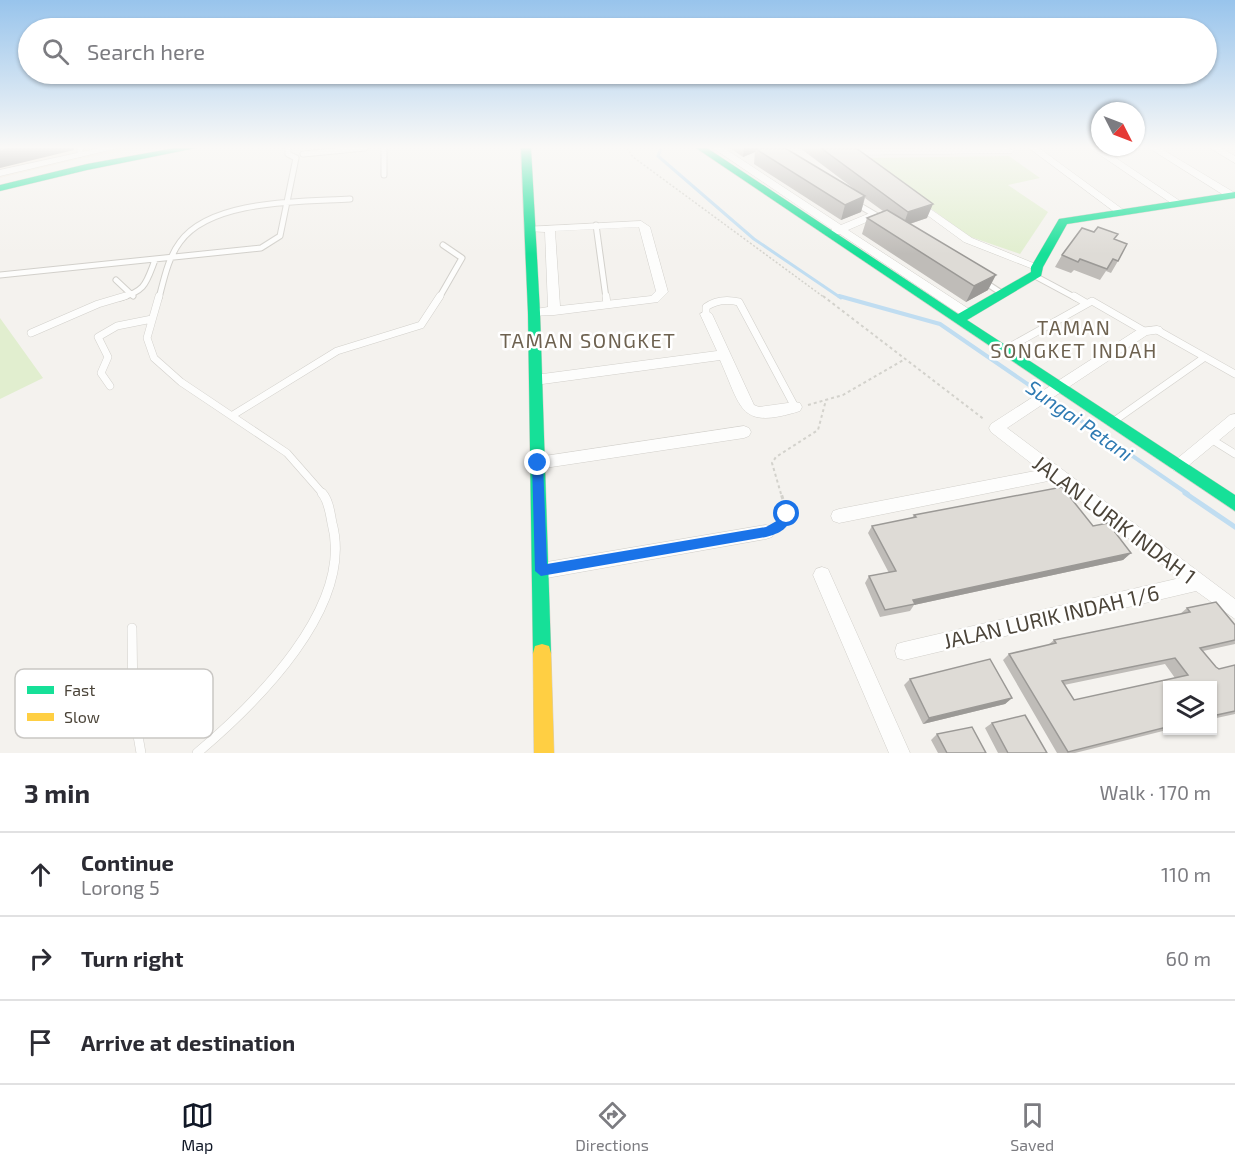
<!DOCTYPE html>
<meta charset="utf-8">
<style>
body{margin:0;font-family:"Exo 2",sans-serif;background:#f2f2f3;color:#2b2b33}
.controls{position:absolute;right:18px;bottom:18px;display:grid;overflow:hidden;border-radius:0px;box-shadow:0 2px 4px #0004}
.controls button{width:54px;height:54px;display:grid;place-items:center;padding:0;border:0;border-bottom:2px solid #e1e1e2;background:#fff;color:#2b2b33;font:30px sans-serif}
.compass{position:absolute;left:1091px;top:102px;width:54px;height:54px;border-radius:50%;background:#fff;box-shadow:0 2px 4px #0004;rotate:132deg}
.stop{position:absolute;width:18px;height:18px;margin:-14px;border:4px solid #1a73e8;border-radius:50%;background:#fff}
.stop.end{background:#1a73e8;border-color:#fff;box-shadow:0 2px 6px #0008}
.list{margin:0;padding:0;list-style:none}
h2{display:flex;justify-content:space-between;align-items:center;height:78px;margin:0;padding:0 24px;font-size:26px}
h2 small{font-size:20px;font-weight:400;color:#7c7c81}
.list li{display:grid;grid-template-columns:39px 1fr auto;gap:18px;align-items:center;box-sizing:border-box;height:84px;padding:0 24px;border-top:2px solid #e1e1e2}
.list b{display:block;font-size:22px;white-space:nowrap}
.list p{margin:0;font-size:20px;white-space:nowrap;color:#7c7c81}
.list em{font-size:20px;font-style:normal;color:#7c7c81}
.icon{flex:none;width:33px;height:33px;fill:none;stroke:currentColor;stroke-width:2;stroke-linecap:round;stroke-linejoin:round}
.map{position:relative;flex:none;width:1235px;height:753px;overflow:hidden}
.search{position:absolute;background:#fff;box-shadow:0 2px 4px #0004;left:18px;right:18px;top:18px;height:66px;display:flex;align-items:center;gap:15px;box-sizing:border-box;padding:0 21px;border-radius:33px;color:#7c7c81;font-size:22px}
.sheet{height:330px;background:#fff}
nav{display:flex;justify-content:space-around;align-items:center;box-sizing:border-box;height:84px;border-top:2px solid #e1e1e2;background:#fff;font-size:16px;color:#7c7c81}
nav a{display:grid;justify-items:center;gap:3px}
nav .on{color:#111827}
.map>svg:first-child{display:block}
.commercial{fill:#f3ebdf}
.green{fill:#e1eecf}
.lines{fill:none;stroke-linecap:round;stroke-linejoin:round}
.stream-far2{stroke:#c0ddf1;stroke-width:3}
.stream-far1{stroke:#c0ddf1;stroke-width:4}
.stream{stroke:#c0ddf1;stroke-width:5}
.lane-far2-casing{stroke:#d2d0cb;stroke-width:7}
.lane-far1-casing{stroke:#d2d0cb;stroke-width:8}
.lane-casing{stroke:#d2d0cb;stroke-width:10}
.street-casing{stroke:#d2d0cb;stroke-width:1}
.fast-casing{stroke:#d3cfc5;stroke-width:1}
.slow-casing{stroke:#d3cfc5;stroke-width:1}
.path-far2{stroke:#d3d2cc;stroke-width:1.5;stroke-dasharray:2 2;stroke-linecap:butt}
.path-far1{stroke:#d3d2cc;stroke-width:2;stroke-dasharray:3 3;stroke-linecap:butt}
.path{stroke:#d3d2cc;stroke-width:3;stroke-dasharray:4 4;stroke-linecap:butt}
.lane-far2{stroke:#fdfdfc;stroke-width:5}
.lane-far1{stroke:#fdfdfc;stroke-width:7}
.lane{stroke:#fdfdfc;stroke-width:9}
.street{fill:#fdfdfc;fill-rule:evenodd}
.fast{fill:#16e098;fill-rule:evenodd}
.slow{fill:#ffcf43;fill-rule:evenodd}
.wall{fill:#bfbcb8;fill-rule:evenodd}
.shaded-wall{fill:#9b9996}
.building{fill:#dedbd6;stroke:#9b9996;stroke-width:1.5;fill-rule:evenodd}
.route{fill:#1a73e8}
.labels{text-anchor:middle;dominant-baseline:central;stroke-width:5;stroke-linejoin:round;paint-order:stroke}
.neighbourhood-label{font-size:20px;letter-spacing:1.5px;fill:#6e6250;stroke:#fff}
.water-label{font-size:20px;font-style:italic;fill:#2e7ab2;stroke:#fff}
.near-street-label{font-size:21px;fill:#4b4439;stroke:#fff}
.key{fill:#fff;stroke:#c9c7c4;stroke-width:1.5}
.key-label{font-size:16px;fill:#4b4439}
</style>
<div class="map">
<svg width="1235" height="753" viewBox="0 0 1235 753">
<rect width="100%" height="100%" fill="#f4f2ee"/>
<path class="commercial" d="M0 148H140L79 159 0 178Z"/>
<path class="green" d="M1009 156 1040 178 1008 185 1048 212 1020 254 968 236 863 158Z
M0 318 43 378 0 399Z"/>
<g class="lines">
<path class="stream-far2" d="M661 148 658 156 754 239 841 298"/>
<path class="stream-far1" d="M839 296 940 324 1188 494"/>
<path class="stream" d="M1185 493 1235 527"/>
<defs>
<path id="lane-far2" d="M80 148V154
M288 148V154L296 158
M384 148V175
M303 154 365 148
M855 203 879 217
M596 225 606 298
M0 275 261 248 280 236 296 158
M1035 276 1076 298
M116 280 133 296
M983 281 1003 294
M120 298C146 291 146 283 155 260
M159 298C164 279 168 258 180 242 211 199 302 202 350 199
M439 298 462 258 443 245"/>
<path id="lane-far1" d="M159 296 147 338 154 358 181 382 287 453 323 494
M606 296 607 304
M1074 296 1086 303
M706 314V307C716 300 727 299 739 302L795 407
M1157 330 1235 374
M31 333 98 304 125 296
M1006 349 1092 301 1144 331
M110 386 101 373 108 357 98 337 117 326 152 319
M233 415 337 351 421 325 440 296
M1114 421 1205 357
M1211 439 1235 454"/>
<path id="lane" d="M132 628 133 707 141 753
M197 753C255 704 355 607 332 523 330 513 329 501 322 493"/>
<path id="street" d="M100 148H118L0 176V170Z
M713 148H724L841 225 870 213H878V217L848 230 972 311 974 314 972 317H964L840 234H831L830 232 832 229Z
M1009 148 1014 151 1012 153 846 155 841 152 846 149Z
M1029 148H1039L1125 211 1124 213H1116Z
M1090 148H1101L1183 203 1178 206 1174 205Z
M1149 148H1160L1235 193V196L1227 197Z
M1210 148H1221L1235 156V163Z
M916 199 972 238 1043 267 1037 270 1033 269 964 242 912 204 911 202Z
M641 221 650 227 668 292 658 302 554 315 530 316 528 313 530 310 548 307 545 232 526 231V227ZM639 227 656 291 651 296 560 306 555 231Z
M706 310 712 314 754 405 759 407 795 402 800 403 802 407 800 411C739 430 742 409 720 360L535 385 528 380 535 375 717 351 700 314Z
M1157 326 1161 327 1163 330 1161 333 1147 335 1007 428 1235 599V619L1196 591 904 660 897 658 895 651 897 644 904 642 1180 578 1053 480 839 523 833 521 831 516 833 511 839 509 1040 470 991 432 989 428 991 424 1140 328Z
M1235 414V427L1183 470 1178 472 1173 470 1170 466 1173 462 1230 415Z
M744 426 749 428 751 432 749 436 744 438 538 469 533 467 530 463 533 459 538 457Z
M766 525 772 527 774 532 772 537 766 539 541 579 535 577 532 571 535 565 541 563Z
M822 567 828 569 910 753H889L813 575 816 569Z"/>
<path id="fast" d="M175 148H196L87 170 0 191V185L87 164Z
M521 148H531L540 313 551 653 549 660 542 662 535 660 533 653 528 313Z
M696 148H707L958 314 1031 272V267L1059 219 1235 192V198L1067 224 1043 267 1041 276 967 320 1235 495V511Z"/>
<path id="slow" d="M542 644 549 646 551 653 554 753H534L533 653 535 646Z"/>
</defs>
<use href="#lane-far2" class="lane-far2-casing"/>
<use href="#lane-far1" class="lane-far1-casing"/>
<use href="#lane" class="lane-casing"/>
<use href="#street" class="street-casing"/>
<use href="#fast" class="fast-casing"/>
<use href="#slow" class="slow-casing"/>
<path class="path-far2" d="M627 148 633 157 825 298"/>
<path class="path-far1" d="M823 296 985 420
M808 405 843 395 905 359
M781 494 772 463 776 457 818 430 826 400"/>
<path class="path" d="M778 528C791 517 785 507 781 493"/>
<use href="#lane-far2" class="lane-far2"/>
<use href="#lane-far1" class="lane-far1"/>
<use href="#lane" class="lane"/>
<use href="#street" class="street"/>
<use href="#fast" class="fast"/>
<use href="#slow" class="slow"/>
</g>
<path class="wall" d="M730 148H785L857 191 800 148H856L927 218 910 224 988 290 966 302 862 234 867 218 883 211 865 198 861 212 841 220 754 164 755 152 743 157Z
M1114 239 1118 261 1111 273 1106 271 1100 280 1074 270 1071 273 1055 267 1062 255Z
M914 515 1093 526 1131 553 1123 560 914 605 910 611 880 617 865 583 869 576 889 573 868 533 872 526 912 518Z
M1187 608 1235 625V644L1203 651 1216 667 1219 669 1235 665V714L1212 719V686H1167V730L1075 753H1057L1003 660 1009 654 1048 645 1054 640 1180 614ZM1165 664 1175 678 1074 700 1064 685Z
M910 679 1012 698 1005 704 923 724 904 685Z
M992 723 1047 753H998L985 728Z
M937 734 986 753H938L931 740Z"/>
<path class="shaded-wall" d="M10 148H74V150L0 168V151Z
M744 148H767L756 149 755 152 743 157Z
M865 196 861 212 841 220 845 205Z
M933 204 927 218 903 226 908 212Z
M996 275 988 290 966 302 974 286Z
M1131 553 1123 560 914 605 915 604 913 600Z
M1012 698 1005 704 923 724 929 718Z"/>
<path class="building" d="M0 148H10L0 151Z
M759 148H785L865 196 845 205 756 149Z
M821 148H856L933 204 908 212Z
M887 210 996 275 974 286 867 218Z
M1098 227 1118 234 1114 239 1127 244 1118 261 1113 259 1107 269 1080 259 1078 262 1062 255 1082 228 1094 232Z
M1062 487 1093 526 1108 523 1131 553 913 600 915 604 885 610 869 576 896 571 872 526 916 517 914 515Z
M1216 602 1235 625V640L1200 648 1216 667 1219 669 1235 665V711L1212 716V686H1167V727L1068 752 1009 654 1056 643 1054 640 1190 612 1187 608ZM1175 658 1188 675 1074 700 1062 681Z
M990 659 1012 698 929 718 910 679Z
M1025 715 1047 753H1008L992 723Z
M972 727 986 753H947L937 734Z"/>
<linearGradient id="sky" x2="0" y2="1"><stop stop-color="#98c4ec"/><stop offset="0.58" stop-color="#faf9f7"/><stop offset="1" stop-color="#faf9f7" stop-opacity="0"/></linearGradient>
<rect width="1235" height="254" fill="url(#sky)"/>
<path class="route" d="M538 459 543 463 547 564 766 527 780 519 783 510 787 509 793 514C788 529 781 533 766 537L541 576 535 571 532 463Z"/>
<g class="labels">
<g class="neighbourhood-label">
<text x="1074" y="327">TAMAN<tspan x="1074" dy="23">SONGKET INDAH</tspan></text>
<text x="588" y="340">TAMAN SONGKET</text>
</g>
<g class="water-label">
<text transform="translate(1080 420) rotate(35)">Sungai Petani</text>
</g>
<g class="near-street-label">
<text transform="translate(1115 519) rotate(37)">JALAN LURIK INDAH 1</text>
<text transform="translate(1051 616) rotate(-13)">JALAN LURIK INDAH 1/6</text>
</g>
</g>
<rect x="15" y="669" width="198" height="69" rx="9" class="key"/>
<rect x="27" y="686" width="27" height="8" fill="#16e098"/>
<rect x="27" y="713" width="27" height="8" fill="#ffcf43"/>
<g class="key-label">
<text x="64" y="696">Fast</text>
<text x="64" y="723">Slow</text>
</g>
</svg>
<div class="controls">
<button><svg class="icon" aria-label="layers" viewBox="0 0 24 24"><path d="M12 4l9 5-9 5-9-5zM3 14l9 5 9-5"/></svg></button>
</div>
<svg class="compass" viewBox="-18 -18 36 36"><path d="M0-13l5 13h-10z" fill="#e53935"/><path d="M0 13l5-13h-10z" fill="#7c7c81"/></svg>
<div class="stop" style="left:787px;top:514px"></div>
<div class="stop end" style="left:538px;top:463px"></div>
<div class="search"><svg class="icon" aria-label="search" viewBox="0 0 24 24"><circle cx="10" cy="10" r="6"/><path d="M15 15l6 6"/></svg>Search here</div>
</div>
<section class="sheet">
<h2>3 min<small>Walk · 170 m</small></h2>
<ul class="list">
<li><svg class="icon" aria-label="ahead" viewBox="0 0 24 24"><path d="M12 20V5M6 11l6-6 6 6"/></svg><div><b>Continue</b><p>Lorong 5</p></div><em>110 m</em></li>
<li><svg class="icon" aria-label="right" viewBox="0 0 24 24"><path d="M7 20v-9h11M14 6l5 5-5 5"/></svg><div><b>Turn right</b></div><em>60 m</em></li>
<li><svg class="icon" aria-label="arrive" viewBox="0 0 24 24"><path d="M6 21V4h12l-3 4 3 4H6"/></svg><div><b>Arrive at destination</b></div></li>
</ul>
</section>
<nav>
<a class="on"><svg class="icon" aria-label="map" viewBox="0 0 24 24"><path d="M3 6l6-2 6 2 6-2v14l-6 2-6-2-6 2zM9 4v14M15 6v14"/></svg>Map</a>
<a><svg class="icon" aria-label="directions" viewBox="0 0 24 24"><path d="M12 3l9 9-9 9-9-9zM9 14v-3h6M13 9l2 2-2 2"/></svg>Directions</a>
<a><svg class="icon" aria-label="saved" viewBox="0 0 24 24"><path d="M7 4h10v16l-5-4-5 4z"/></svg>Saved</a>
</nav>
